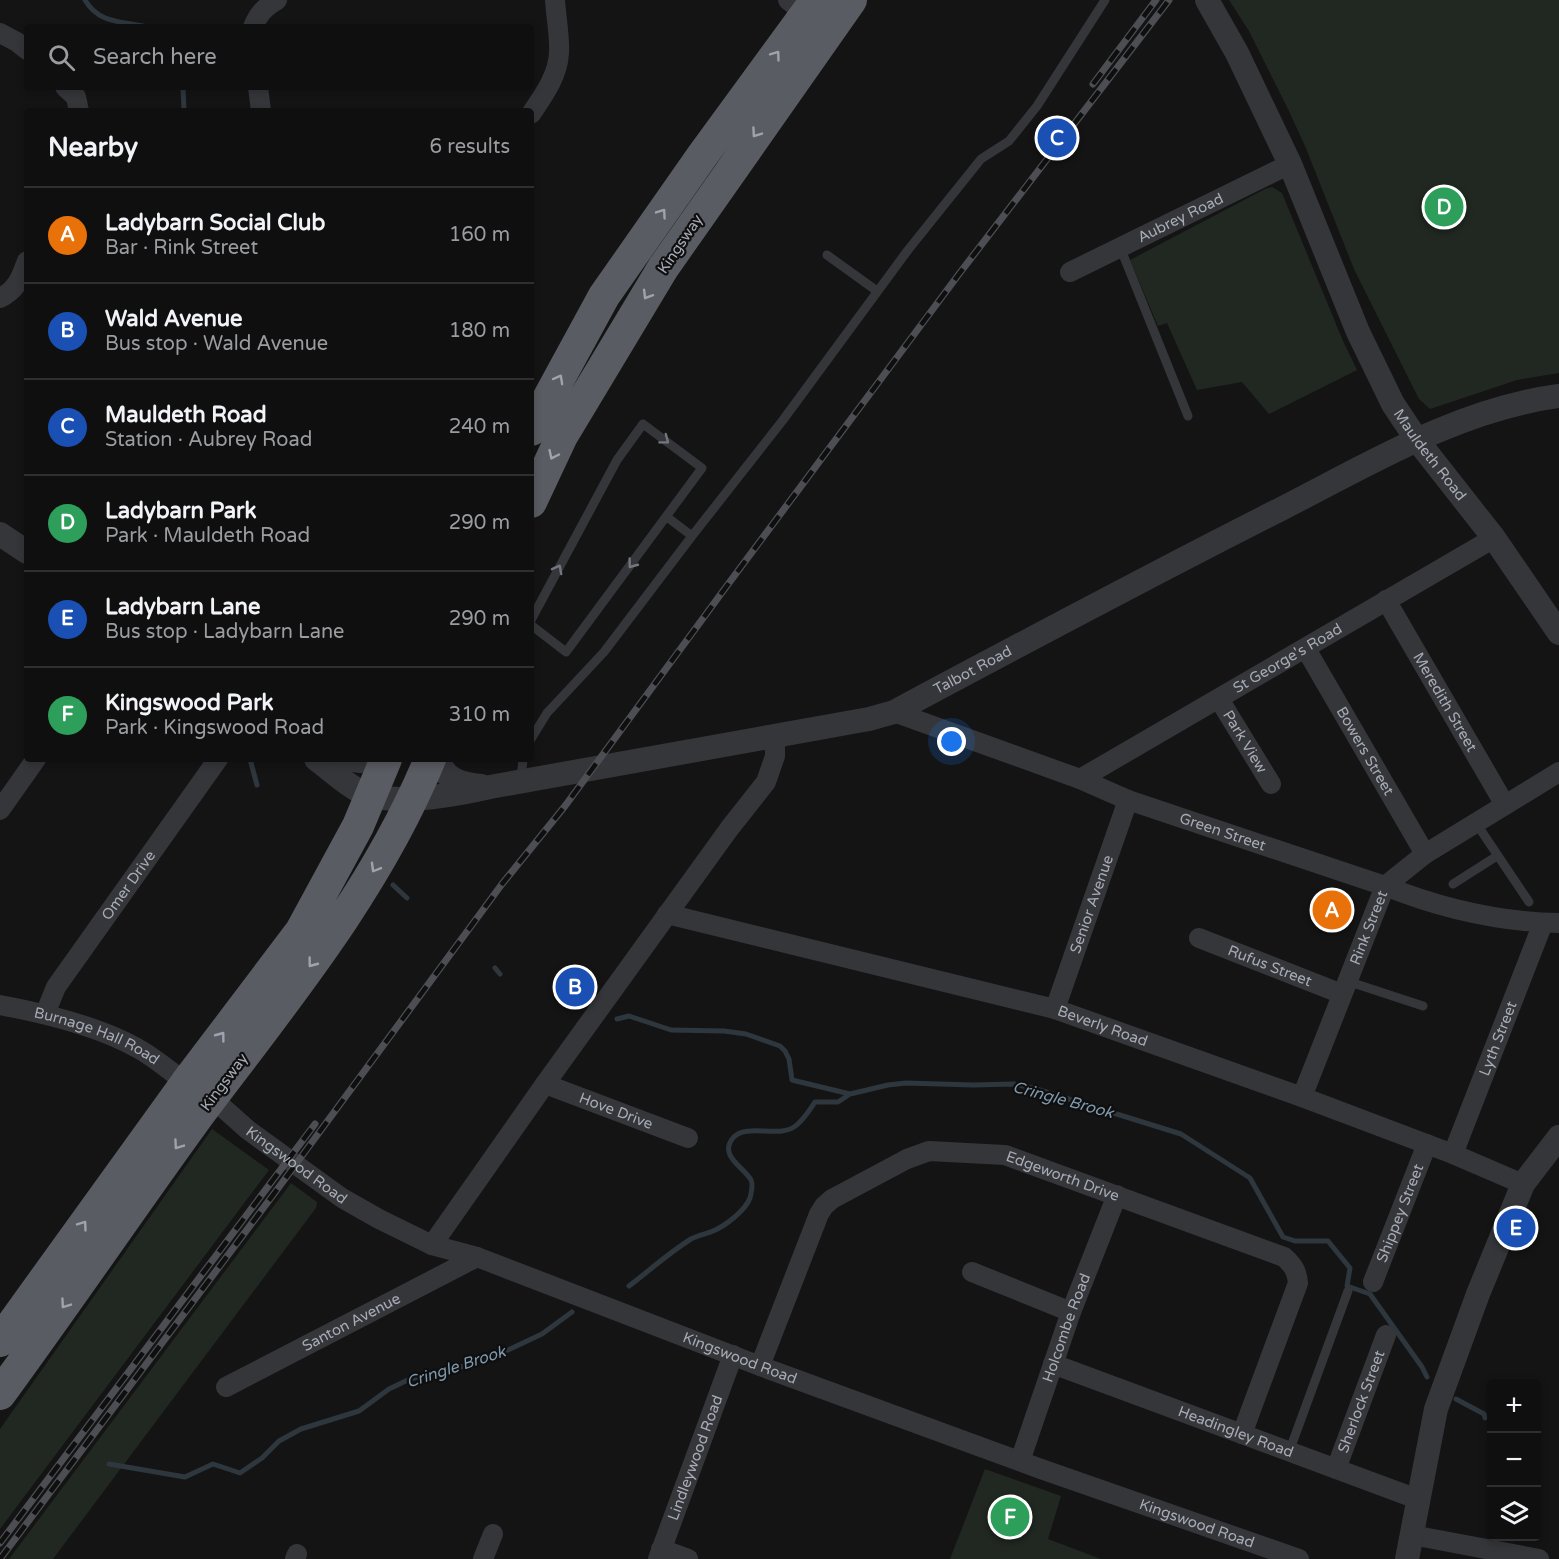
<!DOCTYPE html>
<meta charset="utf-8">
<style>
body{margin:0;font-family:"Varela Round",sans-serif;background:#181819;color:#f1f3f6}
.controls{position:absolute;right:18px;bottom:18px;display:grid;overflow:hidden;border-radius:6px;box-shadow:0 3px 9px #0003}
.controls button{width:54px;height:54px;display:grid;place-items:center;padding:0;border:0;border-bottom:2px solid #2f2f30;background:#0f0f10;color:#f1f3f6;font:30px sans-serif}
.you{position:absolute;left:952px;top:742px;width:21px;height:21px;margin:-15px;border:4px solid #fff;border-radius:50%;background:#1a73e8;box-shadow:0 0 0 9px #1a73e833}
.badge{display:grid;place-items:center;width:39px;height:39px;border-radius:50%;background:#0f766e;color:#fff;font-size:20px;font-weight:700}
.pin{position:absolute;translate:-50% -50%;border:3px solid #fff;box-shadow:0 2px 6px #0006}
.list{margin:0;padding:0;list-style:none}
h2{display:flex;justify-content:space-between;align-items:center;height:78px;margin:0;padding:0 24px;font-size:26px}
h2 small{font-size:20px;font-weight:400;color:#9b9c9f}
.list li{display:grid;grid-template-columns:39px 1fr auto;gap:18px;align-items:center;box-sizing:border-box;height:96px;padding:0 24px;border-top:2px solid #2f2f30}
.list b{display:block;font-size:22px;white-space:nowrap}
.list p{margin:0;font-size:20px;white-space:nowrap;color:#9b9c9f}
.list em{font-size:20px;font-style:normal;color:#9b9c9f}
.icon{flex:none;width:33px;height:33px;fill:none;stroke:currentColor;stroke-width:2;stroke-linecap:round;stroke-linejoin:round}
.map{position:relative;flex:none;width:1559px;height:1559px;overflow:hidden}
.search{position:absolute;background:#0f0f10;box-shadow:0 3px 9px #0003;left:24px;top:24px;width:510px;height:66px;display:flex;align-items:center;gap:15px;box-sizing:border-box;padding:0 21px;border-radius:6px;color:#9b9c9f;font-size:22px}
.panel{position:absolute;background:#0f0f10;box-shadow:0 3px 9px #0003;left:24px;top:108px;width:510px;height:654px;border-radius:6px}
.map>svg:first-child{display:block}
.green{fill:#202821}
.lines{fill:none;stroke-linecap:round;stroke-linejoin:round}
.stream{stroke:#2e373d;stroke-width:5}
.service{stroke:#35363a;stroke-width:9}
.minor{stroke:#35363a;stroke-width:20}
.tertiary{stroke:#35363a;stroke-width:24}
.trunk{stroke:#595c62;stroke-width:32}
.rail-casing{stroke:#4c4e53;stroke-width:7}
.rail{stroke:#0f0f10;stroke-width:4.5;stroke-dasharray:14;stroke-linecap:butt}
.oneway{stroke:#9ea3ad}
.oneway2{stroke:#73767e}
.labels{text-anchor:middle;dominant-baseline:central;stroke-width:4.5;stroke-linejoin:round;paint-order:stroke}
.street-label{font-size:15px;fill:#a6abb5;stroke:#0f0f10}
.water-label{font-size:16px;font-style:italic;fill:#809aad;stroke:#0f0f10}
</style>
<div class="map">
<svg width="1559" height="1559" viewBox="0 0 1559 1559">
<rect width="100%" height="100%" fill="#141415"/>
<path class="green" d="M1229 0H1559V373L1517 380 1430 409 1419 399 1354 269 1305 146 1288 109 1249 31Z
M1272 187 1282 193 1343 341 1357 370 1269 414 1242 382 1197 390 1167 323 1158 326 1130 260 1265 189Z
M212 1129 269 1170 0 1529V1429Z
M291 1183 317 1202 316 1208 53 1559H9Z
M985 1469 1061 1496 1048 1539 1101 1559H950Z"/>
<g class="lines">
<path class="stream" d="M85 0C99 24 122 21 147 27
M183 87 184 111
M250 759 257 785
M393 885 407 898
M495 968 500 974
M617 1019 629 1016 671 1030 724 1031 746 1034 780 1046 785 1051 789 1059 792 1080 850 1094
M629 1286C650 1270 670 1252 691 1239 698 1235 706 1234 713 1231 725 1226 745 1211 750 1198 751 1194 753 1184 751 1180 745 1168 718 1156 733 1138 746 1123 777 1138 794 1127 803 1121 809 1111 815 1102H838L850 1094 888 1085 906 1083 973 1085 1014 1084 1033 1088 1181 1134 1250 1178 1283 1237 1295 1241H1328L1350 1268 1347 1286 1370 1294 1422 1367 1427 1377
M1456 1399 1484 1414 1485 1418
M109 1464 185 1477 213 1464 240 1473 262 1458 279 1441 301 1429 359 1411 389 1389 410 1379 469 1365 508 1350 542 1334 572 1312"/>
<path class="service" d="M1120 247 1188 416
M827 255 877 291
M667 517 692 536 783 420 908 250 981 159 1009 141 1037 106 1105 0
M531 620 617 460 643 424 702 468 566 652 531 625
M531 739 547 713 604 652 692 536
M521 780 523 759
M1476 823 1529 902
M1453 884 1497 856
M1347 981 1423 1006
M1289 1452 1348 1291"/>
<g class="minor">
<path d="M788 0 806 14"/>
<path d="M253 27C258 14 265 7 277 0"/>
<path d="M0 33 17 42 27 50"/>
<path d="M65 87 76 97 79 111"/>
<path d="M258 87 261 111"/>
<path d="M531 114C543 96 558 76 559 53 560 36 556 17 555 0"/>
<path id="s1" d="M1070 272 1290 164"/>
<path d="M0 298C17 290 21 277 27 261"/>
<path id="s2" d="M1386 600 1505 805"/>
<path id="s3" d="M1306 649 1425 854"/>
<path id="s4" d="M1219 699 1271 784"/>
<path id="s5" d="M894 712 1080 779 1128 800 1385 886C1440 908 1499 922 1559 923"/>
<path id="s6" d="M1080 779 1494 538"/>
<path d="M0 810 36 759"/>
<path id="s7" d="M667 914 1055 1009 1302 1097 1453 1154 1523 1184"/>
<path id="s8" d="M1199 938 1342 994"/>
<path id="s9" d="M0 1005C43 1013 98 1026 137 1048 154 1057 170 1071 186 1083"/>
<path id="s10" d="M1055 1009 1128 800"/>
<path id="s11" d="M45 1014 56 987 218 759"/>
<path id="s12" d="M545 1084 688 1138"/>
<path id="s13" d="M1302 1097 1385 886 1425 854 1559 772"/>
<path id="s14" d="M212 1098 248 1130 342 1198 379 1219 432 1245 477 1257 760 1366 1041 1469 1299 1559"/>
<path id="s15" d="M1453 1154 1543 923"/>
<path d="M432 1245 545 1084 729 829 766 782 775 756V737"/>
<path d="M972 1272 1071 1312"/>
<path id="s16" d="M1373 1282 1427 1144"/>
<path id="s17" d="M1053 1364 1420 1500"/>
<path id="s18" d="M760 1366 819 1214 824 1206 832 1199 907 1159 929 1151 1005 1155 1284 1257C1293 1265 1297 1271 1298 1283L1242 1434"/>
<path id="s19" d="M226 1387 477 1257"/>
<path id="s20" d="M1020 1461 1071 1312 1117 1195"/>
<path id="s21" d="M1336 1469 1386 1335"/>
<path d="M1412 1535 1539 1559"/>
<path d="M661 1549 688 1559"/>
<path d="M295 1559 297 1554"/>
<path d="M483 1559 493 1534"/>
<path id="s22" d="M658 1559 733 1355"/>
</g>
<g class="tertiary">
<path id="s23" d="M1207 0 1237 53 1290 164 1358 332 1393 404 1417 440 1494 538 1559 633"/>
<path d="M0 534 27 552"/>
<path id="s24" d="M316 759C331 770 345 784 361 792 391 807 459 794 490 787L869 719 894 712C1023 643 1152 574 1283 508 1371 463 1460 409 1559 396"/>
<path d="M345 759 361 761 368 759"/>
<path d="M439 759C443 780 463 784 481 786"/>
<path d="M1407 1559 1436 1409 1478 1294 1523 1184 1559 1137"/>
</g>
<path class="trunk" d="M531 430 604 296 702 156 816 0
M531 502 562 436 663 268 851 0
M0 1341 186 1083 301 931 358 826 386 759
M0 1394C66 1304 129 1211 195 1120 281 1005 375 893 430 759"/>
<defs>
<path id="rail" d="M1093 84 1156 0
M0 1543 315 1124
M0 1559 279 1187 502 884 565 806 726 587 959 274 1169 0"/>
</defs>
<use href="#rail" class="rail-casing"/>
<use href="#rail" class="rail"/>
</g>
<defs><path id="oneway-chevron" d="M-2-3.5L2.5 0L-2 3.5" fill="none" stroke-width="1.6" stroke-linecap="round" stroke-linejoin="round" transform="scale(1.5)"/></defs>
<g class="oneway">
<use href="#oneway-chevron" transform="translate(776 55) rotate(-54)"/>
<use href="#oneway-chevron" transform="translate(756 133) rotate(125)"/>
<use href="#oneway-chevron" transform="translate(662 213) rotate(-55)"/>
<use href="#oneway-chevron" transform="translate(647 295) rotate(121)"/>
<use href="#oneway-chevron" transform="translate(559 379) rotate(-61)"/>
<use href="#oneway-chevron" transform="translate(553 455) rotate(115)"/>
<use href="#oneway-chevron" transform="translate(375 868) rotate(120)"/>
<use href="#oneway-chevron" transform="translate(312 963) rotate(127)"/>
<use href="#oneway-chevron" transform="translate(221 1036) rotate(-53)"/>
<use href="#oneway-chevron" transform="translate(178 1145) rotate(125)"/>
<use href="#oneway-chevron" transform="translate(83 1225) rotate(-54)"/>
<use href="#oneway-chevron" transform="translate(65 1304) rotate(125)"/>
</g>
<g class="oneway2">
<use href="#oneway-chevron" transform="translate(665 440) rotate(37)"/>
<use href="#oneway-chevron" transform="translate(632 564) rotate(127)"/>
<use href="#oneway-chevron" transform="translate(558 569) rotate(-62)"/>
</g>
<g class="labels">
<g class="street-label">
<text stroke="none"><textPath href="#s1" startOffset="123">Aubrey Road</textPath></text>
<text transform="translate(680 244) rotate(-56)">Kingsway</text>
<text stroke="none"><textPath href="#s23" startOffset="508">Mauldeth Road</textPath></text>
<text stroke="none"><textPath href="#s6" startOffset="240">St George's Road</textPath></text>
<text stroke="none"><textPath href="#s24" startOffset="687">Talbot Road</textPath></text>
<text stroke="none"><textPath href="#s2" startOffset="118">Meredith Street</textPath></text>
<text stroke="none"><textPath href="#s4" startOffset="50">Park View</textPath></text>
<text stroke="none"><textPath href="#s3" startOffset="118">Bowers Street</textPath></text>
<text stroke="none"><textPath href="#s5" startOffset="350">Green Street</textPath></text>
<text stroke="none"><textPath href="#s11" startOffset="154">Omer Drive</textPath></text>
<text stroke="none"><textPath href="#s10" startOffset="111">Senior Avenue</textPath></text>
<text stroke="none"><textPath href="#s13" startOffset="182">Rink Street</textPath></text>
<text stroke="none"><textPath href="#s8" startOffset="76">Rufus Street</textPath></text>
<text stroke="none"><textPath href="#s7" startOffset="450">Beverly Road</textPath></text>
<text stroke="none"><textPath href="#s9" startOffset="102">Burnage Hall Road</textPath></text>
<text stroke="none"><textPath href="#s15" startOffset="124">Lyth Street</textPath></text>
<text transform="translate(224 1082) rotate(-53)">Kingsway</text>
<text stroke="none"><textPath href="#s12" startOffset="76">Hove Drive</textPath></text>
<text stroke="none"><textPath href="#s14" startOffset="108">Kingswood Road</textPath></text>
<text stroke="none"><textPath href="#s18" startOffset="429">Edgeworth Drive</textPath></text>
<text stroke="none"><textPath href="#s16" startOffset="74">Shippey Street</textPath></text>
<text stroke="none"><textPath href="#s19" startOffset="141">Santon Avenue</textPath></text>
<text stroke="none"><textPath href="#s20" startOffset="141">Holcombe Road</textPath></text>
<text stroke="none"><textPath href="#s14" startOffset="594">Kingswood Road</textPath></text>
<text stroke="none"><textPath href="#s21" startOffset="72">Sherlock Street</textPath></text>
<text stroke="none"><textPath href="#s17" startOffset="195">Headingley Road</textPath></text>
<text stroke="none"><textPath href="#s22" startOffset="108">Lindleywood Road</textPath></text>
<text stroke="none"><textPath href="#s14" startOffset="1080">Kingswood Road</textPath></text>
</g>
<g class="water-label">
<text transform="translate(1063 1100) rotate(15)">Cringle Brook</text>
<text transform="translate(456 1367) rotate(-18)">Cringle Brook</text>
</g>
</g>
</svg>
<div class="controls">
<button>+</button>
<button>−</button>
<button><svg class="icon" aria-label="layers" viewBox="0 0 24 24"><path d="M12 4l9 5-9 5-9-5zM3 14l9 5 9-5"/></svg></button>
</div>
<div class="you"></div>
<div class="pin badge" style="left:1332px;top:910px;background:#e8710a">A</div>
<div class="pin badge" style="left:575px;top:987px;background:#1a4fb4">B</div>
<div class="pin badge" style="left:1057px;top:138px;background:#1a4fb4">C</div>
<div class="pin badge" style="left:1444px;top:207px;background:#2e9e5b">D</div>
<div class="pin badge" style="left:1516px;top:1228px;background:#1a4fb4">E</div>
<div class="pin badge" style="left:1010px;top:1517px;background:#2e9e5b">F</div>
<div class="search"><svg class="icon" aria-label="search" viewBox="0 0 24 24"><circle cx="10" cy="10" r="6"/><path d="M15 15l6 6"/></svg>Search here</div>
<section class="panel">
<h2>Nearby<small>6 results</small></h2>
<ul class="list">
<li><span class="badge" style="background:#e8710a">A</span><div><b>Ladybarn Social Club</b><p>Bar · Rink Street</p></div><em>160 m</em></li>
<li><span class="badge" style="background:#1a4fb4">B</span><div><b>Wald Avenue</b><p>Bus stop · Wald Avenue</p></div><em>180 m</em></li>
<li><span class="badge" style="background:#1a4fb4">C</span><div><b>Mauldeth Road</b><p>Station · Aubrey Road</p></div><em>240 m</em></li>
<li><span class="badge" style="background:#2e9e5b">D</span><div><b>Ladybarn Park</b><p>Park · Mauldeth Road</p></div><em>290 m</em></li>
<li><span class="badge" style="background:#1a4fb4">E</span><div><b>Ladybarn Lane</b><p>Bus stop · Ladybarn Lane</p></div><em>290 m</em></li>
<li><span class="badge" style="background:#2e9e5b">F</span><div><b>Kingswood Park</b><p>Park · Kingswood Road</p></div><em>310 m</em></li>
</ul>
</section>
</div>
